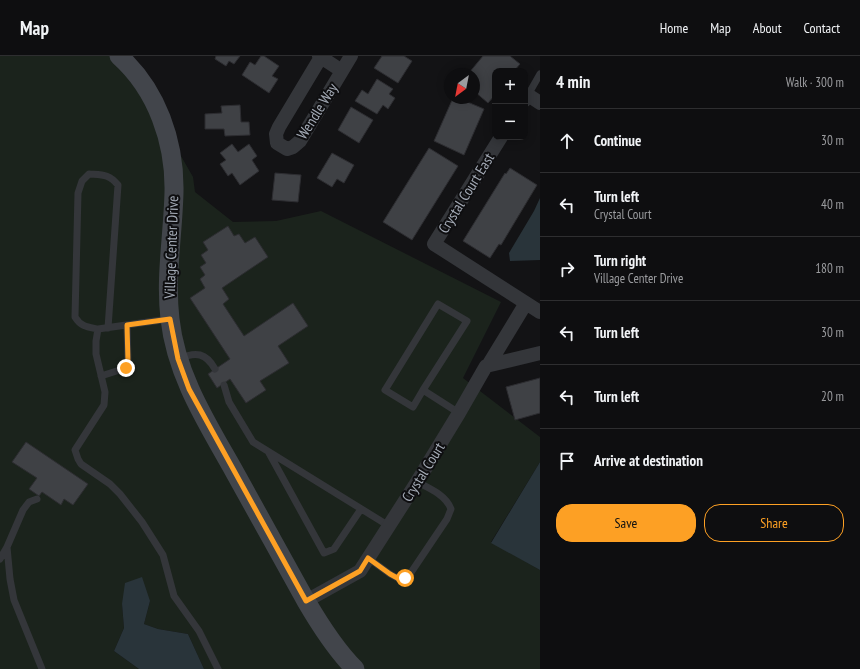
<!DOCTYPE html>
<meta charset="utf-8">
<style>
body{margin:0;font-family:"PT Sans Narrow",sans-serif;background:#1c1c1e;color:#f1f3f6}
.controls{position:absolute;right:12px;top:12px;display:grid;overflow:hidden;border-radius:8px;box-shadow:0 2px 10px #0003}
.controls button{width:36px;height:36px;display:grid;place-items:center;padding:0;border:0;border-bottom:1px solid #2e2e30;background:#0e0e10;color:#f1f3f6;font:20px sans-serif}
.compass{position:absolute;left:444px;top:12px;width:36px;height:36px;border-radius:50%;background:#0e0e10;box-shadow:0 2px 10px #0003;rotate:212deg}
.stop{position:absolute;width:12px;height:12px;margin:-9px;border:3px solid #fda024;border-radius:50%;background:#fff}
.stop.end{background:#fda024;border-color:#fff;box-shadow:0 1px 4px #0008}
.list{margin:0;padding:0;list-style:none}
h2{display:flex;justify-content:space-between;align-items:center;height:52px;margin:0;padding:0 16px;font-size:17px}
h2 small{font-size:13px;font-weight:400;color:#9b9c9f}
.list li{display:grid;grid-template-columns:26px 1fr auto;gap:12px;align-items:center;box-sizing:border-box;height:64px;padding:0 16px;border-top:1px solid #2e2e30}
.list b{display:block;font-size:15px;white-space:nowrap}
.list p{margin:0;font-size:13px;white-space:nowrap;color:#9b9c9f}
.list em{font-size:13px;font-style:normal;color:#9b9c9f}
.actions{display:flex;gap:8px;padding:12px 16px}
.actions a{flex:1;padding:9px 0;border:1px solid #fda024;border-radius:16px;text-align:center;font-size:14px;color:#fda024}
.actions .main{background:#fda024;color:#111}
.icon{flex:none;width:22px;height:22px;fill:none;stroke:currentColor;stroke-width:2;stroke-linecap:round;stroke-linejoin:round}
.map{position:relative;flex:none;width:540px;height:613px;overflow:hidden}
header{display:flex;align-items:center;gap:24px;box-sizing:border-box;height:56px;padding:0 20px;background:#0e0e10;border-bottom:1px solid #2e2e30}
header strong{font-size:19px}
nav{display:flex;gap:22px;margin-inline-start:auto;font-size:14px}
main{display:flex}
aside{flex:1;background:#0e0e10}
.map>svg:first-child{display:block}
.green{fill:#1b231c}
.water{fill:#29343a}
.building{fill:#3f4145;stroke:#2d2d31}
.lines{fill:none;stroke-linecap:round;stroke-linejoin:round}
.lane{stroke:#34363a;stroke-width:7}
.street{stroke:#34363a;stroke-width:14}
.secondary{stroke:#42454b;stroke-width:19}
.route{stroke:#fda024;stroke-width:5}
.labels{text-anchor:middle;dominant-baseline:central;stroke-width:4;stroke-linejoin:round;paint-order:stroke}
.street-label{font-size:15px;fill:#a4abb6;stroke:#0e0e10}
</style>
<header>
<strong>Map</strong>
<nav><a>Home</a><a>Map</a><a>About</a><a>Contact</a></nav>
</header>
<main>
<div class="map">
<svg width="540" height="613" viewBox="0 0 540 613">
<rect width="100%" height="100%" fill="#131315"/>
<path class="green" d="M0 0H109L118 8 152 56 166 107 164 264 346 613H204L188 578 158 573 144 568 150 545 122 548 124 572 114 595 139 613H0Z
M181 100 193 121 195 136 233 166 276 165 321 155 501 246 463 322 540 381V406L491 486 540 514V613H364L358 606 315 547 362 521 412 422 356 510 309 536 195 329 176 261 178 101Z"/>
<path class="water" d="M540 142V204L510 205 509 197 534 155Z
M540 406V514L491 487Z
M142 521 150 545 144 568 158 573 188 578 204 613H139L114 595 124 572 122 548 125 527Z"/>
<path class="building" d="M216 0H240L234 8 229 5 226 10 215 3Z
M261 0H264L279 10 272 20 278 23 269 37 242 19 250 6 255 9Z
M382 0H404L412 5 398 27 374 12Z
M483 0H510L520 8 514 15H495V39L488 47 474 35V18H468Z
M377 23 393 33 389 38 395 42 388 53 383 49 377 58 355 45 362 34 368 38Z
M453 42H458L484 53 464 99 434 85Z
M240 49 241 66H249L250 79 225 80 224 73H205V58L222 57 221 50Z
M351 51 373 64 359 87 338 74Z
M232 88 238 96 249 88 257 100 252 104 259 115 240 129 232 117 228 120 220 108 226 104 220 97Z
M429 92 458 110 412 184 383 166Z
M332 97 354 109 344 127 337 123 332 131 317 122Z
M510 112 537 129 501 189 499 188 490 202 463 185 505 117 506 118Z
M275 117 301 119 298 146 272 144Z
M228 170 234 180 239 178 245 187 255 181 268 201 222 232 229 243 223 248 244 280 293 247 308 270 278 290 289 307 260 325 266 334 246 347 230 323 217 332 208 318 230 303 190 242 205 232 200 223 205 219 200 211 206 207 201 199 208 194 203 186Z
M540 322V357L515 364 506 331Z
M26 386 88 428 73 449 64 443 61 449 42 436 39 440 29 433 37 422 12 406Z"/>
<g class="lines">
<path class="lane" d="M528 39 540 18
M169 263 98 273 96 285V298L105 336 104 349 75 394 78 403 81 408 110 428 120 438 142 466 163 499 174 540 199 575 218 613
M98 273C88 271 81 271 75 261L78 137 82 125 89 118C103 119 109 118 118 129L108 272
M179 303C196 295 206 297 215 313
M101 320 126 312 128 306 127 269
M224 329 229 346 253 386 389 470
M423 334 467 265 438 248 385 334 413 351 423 334 459 357
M269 397 324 497 334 493 361 453
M37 443 29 446 23 454 7 491 10 523 14 544 42 613
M368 502 390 518 401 524 410 518 447 463 451 453C446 439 429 432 417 426
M0 503 7 491"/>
<path class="street" d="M319 0 342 15
M321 1 279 71 276 78 277 87 287 93 293 91 300 85 351 0
M525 44 528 39 540 47
M501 81 434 188 540 256
M489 308 526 247
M306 545 360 515 417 426 459 357 486 310 540 297"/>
<path class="secondary" d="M119 0C157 34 175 86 174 136 173 179 165 221 170 263 176 319 207 367 234 415 258 458 282 502 306 545 320 569 335 593 355 613"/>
</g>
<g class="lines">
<path class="route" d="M126 312 128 306 127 269 170 263 178 303 189 333 306 545 360 515 368 502 390 518 401 524 405 522"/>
</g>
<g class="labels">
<g class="street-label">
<text transform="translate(317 55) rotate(-58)">Wendle Way</text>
<text transform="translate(466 137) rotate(-58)">Crystal Court East</text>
<text transform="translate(171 191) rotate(-88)">Village Center Drive</text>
<text transform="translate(423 416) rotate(-58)">Crystal Court</text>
</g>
</g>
</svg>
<div class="controls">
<button>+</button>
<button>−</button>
</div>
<svg class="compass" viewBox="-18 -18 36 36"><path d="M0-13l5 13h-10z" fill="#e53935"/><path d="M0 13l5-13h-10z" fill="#9b9c9f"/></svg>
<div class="stop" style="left:405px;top:522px"></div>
<div class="stop end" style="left:126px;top:312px"></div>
</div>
<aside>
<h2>4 min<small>Walk · 300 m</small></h2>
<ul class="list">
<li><svg class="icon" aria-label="ahead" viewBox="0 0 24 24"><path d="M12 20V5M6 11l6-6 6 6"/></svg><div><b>Continue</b></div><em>30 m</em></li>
<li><svg class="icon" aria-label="left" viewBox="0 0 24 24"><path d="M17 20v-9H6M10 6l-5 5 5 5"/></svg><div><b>Turn left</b><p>Crystal Court</p></div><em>40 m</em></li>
<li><svg class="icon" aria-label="right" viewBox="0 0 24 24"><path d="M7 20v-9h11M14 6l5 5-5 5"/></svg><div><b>Turn right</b><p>Village Center Drive</p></div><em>180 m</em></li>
<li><svg class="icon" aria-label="left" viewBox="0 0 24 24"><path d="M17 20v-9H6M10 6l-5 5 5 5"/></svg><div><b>Turn left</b></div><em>30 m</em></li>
<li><svg class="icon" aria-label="left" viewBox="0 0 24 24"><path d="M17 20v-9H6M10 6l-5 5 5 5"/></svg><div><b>Turn left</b></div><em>20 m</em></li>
<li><svg class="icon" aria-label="arrive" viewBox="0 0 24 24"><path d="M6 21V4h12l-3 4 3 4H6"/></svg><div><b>Arrive at destination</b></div></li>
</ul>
<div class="actions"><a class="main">Save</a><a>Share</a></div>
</aside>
</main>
